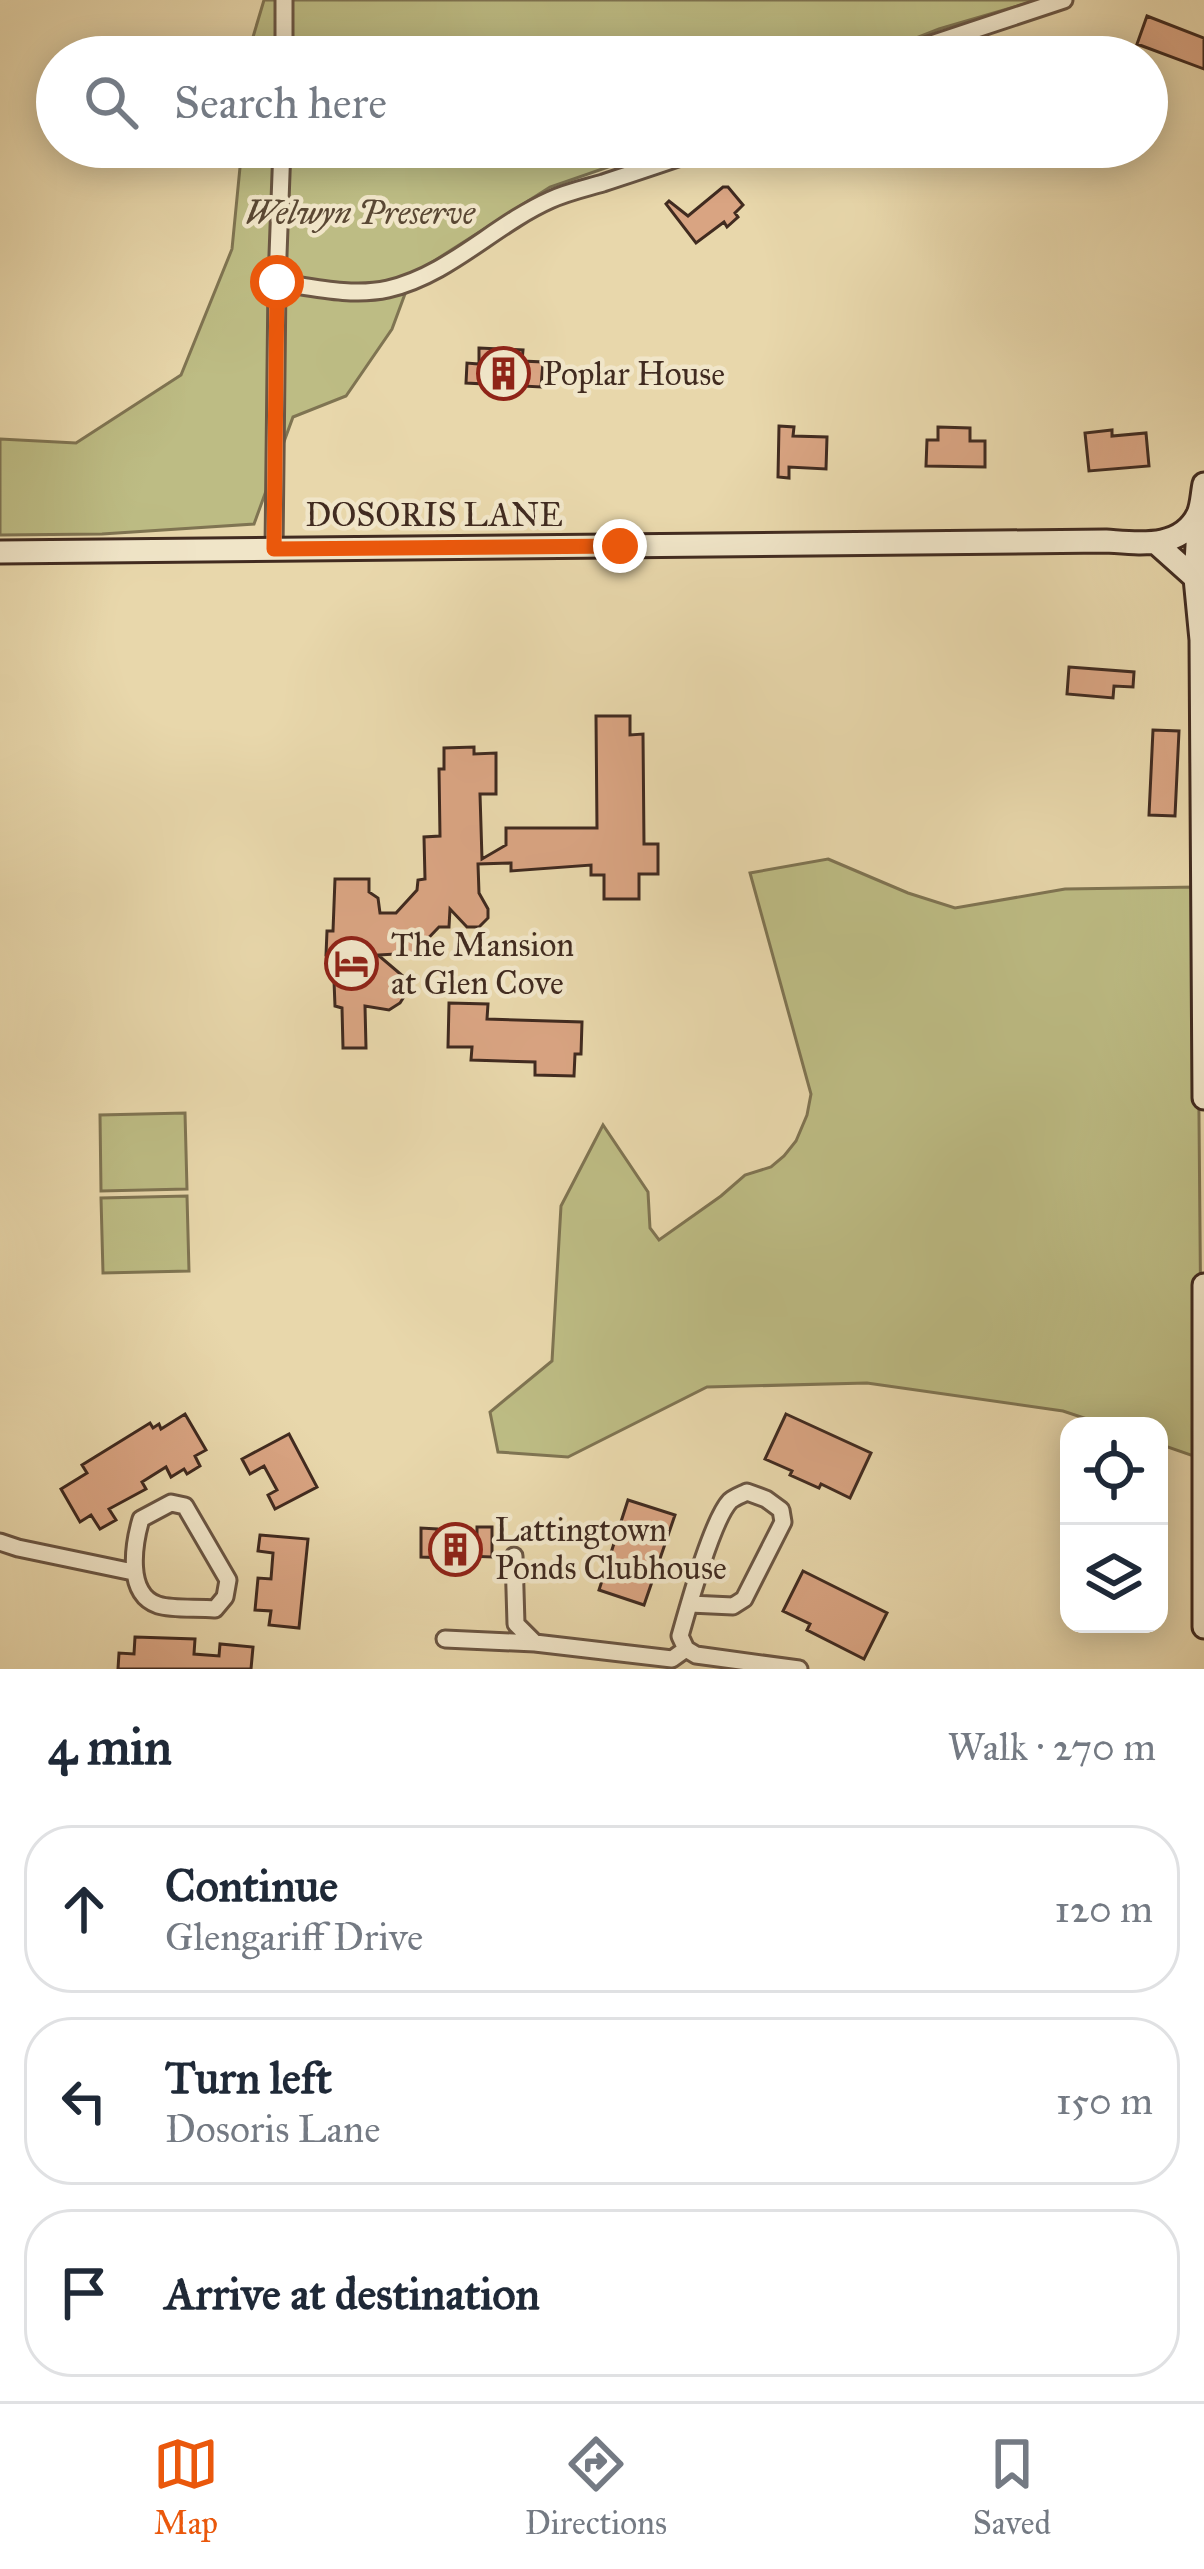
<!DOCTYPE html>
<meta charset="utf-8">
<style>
body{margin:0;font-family:"IM FELL Great Primer",serif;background:#f2f2f3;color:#1f2937}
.controls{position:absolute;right:36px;bottom:36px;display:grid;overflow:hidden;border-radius:24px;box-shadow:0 6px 30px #0003}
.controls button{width:108px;height:108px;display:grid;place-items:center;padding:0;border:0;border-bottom:3px solid #e0e1e3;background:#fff;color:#1f2937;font:60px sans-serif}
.stop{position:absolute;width:36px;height:36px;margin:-27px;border:9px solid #ea580c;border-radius:50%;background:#fff}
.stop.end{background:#ea580c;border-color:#fff;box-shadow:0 3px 12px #0008}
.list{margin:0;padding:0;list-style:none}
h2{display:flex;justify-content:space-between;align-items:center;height:156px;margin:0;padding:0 48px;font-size:51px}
h2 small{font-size:39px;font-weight:400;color:#747a83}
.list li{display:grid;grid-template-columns:78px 1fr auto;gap:36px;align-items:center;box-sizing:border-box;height:168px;margin:0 24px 24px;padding:0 24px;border:3px solid #e0e1e3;border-radius:48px}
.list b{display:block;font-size:45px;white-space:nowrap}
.list p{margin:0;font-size:39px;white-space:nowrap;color:#747a83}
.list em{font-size:39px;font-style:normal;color:#747a83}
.icon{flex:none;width:66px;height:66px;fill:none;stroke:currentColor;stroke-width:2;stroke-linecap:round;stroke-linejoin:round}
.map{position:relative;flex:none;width:1204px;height:1669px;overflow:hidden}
.search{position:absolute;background:#fff;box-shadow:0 6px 30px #0003;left:36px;right:36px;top:36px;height:132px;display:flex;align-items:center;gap:30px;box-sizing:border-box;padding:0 42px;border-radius:66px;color:#747a83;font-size:45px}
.sheet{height:732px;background:#fff}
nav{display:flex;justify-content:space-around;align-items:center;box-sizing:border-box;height:168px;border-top:3px solid #e0e1e3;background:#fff;font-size:33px;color:#747a83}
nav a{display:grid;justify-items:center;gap:6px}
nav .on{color:#ea580c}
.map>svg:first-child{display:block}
.green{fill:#bdbc84;stroke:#7f7452;stroke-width:3}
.building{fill:#d9a482;stroke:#412b20;stroke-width:3}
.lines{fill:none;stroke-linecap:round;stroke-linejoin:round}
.street-casing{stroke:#6b5643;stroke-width:21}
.secondary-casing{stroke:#412b20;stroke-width:27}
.street{stroke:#f0e5c8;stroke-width:15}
.secondary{stroke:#f0e5c8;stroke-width:21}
.route{stroke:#ea580c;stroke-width:15}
.labels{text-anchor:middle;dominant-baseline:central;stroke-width:9;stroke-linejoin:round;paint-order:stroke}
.park-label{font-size:33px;font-style:italic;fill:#5a4834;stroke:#f0e5c8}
.poi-label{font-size:33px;fill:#412b20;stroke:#f0e5c8;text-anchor:start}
.street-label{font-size:33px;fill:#412b20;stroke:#f0e5c8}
</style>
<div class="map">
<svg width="1204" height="1669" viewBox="0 0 1204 1669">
<rect width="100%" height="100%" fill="#e8d7ab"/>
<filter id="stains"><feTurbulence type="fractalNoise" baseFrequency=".00167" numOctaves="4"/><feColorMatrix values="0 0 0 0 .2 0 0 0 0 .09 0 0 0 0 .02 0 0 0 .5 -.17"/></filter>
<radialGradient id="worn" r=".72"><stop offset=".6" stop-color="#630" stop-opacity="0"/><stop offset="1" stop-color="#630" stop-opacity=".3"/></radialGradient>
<path class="green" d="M264 0H1038L939 29 868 57H251L253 37Z
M242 147H666L550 187 412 275 392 329 346 396 293 417 254 524 102 534 0 535V439L76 443 181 375 232 249Z
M828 859 908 893 955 908 1065 889 1197 887 1202 1459 1159 1444V1426H1108L1063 1411 867 1383 707 1387 568 1457 498 1452 490 1412 552 1361 561 1206 603 1125 648 1192 650 1228 659 1240 721 1196 745 1175 771 1167 784 1156 796 1141 807 1115 811 1094 750 873Z
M185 1113 187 1189 101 1191 100 1115Z
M187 1196 189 1271 103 1273 101 1198Z"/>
<path class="building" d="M1147 16 1204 38V69L1137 44Z
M723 187H728L743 205 735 213 738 217 727 227 724 222 696 243 666 204 669 201 688 216Z
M479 348 523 350 522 361 543 362 541 387 466 383 467 363 479 364Z
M779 426 794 427 793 436 827 437 826 469 789 467V478L778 477Z
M938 427 970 428V441H985V467L926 466 927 440H938Z
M1112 430V436L1146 433 1149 466 1089 471 1085 433Z
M1069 667 1134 672 1133 687 1114 686 1113 698 1067 694Z
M596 716H630V735L643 734 644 844H658V874H639V899H604V875H591V865L511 871V863L478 864 479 893 488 909V918L479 927H467L450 909 449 927H439L414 953 378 955 404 977 405 995 400 1003 389 1010 365 1006 366 1048H343L342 1008 335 1006 333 955H326L327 931H333L335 879H369V892L378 898 380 913H396L417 890 418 880 425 879 424 837 440 836 439 769H444V748L474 747V754L496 753V794H480L482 859 506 845V828H597Z
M1153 730 1179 731 1175 816 1149 815Z
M449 1003 488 1004 487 1019 582 1022 581 1054H575L574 1076 535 1075V1062L471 1060 472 1047H448Z
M185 1414 206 1450 195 1456 200 1466 187 1474 184 1469 171 1477 166 1467 142 1482 146 1489 109 1509 116 1520 100 1529 91 1515 80 1522 61 1489 87 1473 82 1465 150 1423 153 1428 159 1424 161 1429Z
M786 1414 871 1453 850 1498 821 1484 819 1488 790 1475 792 1471 765 1459Z
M289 1434 317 1487 275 1509 268 1495 277 1490 264 1466 250 1474 242 1459Z
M628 1500 675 1515 644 1605 599 1590Z
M477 1527H492V1557L467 1556V1567H447V1558L421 1557V1528L437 1529V1542L477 1543Z
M260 1535 308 1539 299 1628 269 1625 271 1611 255 1610 258 1578 271 1579 273 1553 258 1551Z
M803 1571 887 1613 864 1659 807 1630 810 1624 783 1611Z
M135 1637 195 1639 194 1654 219 1656 220 1644 253 1647 251 1669H118L119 1653 134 1654Z"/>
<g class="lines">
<defs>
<path id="street" d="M284 57V0
M892 57 1064 0
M277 282C312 287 352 297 388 289 449 275 494 225 550 200 567 192 586 188 603 183 639 171 674 160 709 147
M274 549 277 282 282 147
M171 1503 185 1506 228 1580 225 1597 215 1609C198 1607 174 1610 158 1605 125 1594 134 1543 141 1519Z
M0 1542 18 1548 133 1572
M514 1556 516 1624 535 1643 672 1659 686 1649
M690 1604 733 1606 744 1599 783 1522 781 1510 766 1499 747 1492C741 1495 735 1497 730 1501 712 1520 688 1608 680 1636L686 1649 696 1655 799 1669
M445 1639 535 1643"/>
<path id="secondary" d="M1157 544 1195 578 1201 640 1204 1098
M0 552 1106 541C1138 543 1181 550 1198 514 1202 505 1202 493 1204 484
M1195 578 1199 513
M1204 1285V1627"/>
</defs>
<use href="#street" class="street-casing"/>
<use href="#secondary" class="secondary-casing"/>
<use href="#street" class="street"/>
<use href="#secondary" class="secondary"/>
</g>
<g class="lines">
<path class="route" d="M277 282 274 549 620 546"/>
</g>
<defs>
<symbol id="building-ring" viewBox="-11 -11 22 22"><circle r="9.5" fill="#f0e5c8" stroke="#8f2418" stroke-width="1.5"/><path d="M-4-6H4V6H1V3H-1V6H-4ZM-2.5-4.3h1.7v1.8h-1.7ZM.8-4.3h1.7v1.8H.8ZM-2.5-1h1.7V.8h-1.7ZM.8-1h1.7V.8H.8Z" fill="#8f2418"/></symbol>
<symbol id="hotel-ring" viewBox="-11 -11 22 22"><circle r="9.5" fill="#f0e5c8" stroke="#8f2418" stroke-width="1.5"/><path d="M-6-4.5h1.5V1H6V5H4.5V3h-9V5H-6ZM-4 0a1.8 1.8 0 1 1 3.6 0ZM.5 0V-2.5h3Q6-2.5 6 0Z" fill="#8f2418"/></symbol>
</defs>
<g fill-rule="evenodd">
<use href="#building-ring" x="474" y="344" width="59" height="59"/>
<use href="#hotel-ring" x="322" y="934" width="59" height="59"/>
<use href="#building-ring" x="426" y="1520" width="59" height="59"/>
</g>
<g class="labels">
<g class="park-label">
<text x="360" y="213">Welwyn Preserve</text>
</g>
<g class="poi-label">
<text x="543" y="374">Poplar House</text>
<text x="391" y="945">The Mansion<tspan x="391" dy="38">at Glen Cove</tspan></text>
<text x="495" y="1530">Lattingtown<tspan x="495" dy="38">Ponds Clubhouse</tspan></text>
</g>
<g class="street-label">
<text x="434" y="515">DOSORIS LANE</text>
</g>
</g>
<rect width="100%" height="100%" filter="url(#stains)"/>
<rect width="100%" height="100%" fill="url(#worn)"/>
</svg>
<div class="controls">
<button><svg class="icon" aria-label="locate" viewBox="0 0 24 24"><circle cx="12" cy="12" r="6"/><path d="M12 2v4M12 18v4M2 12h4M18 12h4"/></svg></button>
<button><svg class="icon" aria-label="layers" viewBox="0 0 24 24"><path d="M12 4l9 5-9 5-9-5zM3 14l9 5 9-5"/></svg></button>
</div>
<div class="stop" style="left:277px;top:282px"></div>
<div class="stop end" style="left:620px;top:546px"></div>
<div class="search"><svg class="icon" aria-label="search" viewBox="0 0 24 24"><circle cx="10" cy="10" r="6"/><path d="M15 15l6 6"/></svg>Search here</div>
</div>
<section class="sheet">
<h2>4 min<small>Walk · 270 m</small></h2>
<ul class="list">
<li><svg class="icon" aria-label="ahead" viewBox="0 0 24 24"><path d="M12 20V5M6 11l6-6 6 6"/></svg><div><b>Continue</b><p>Glengariff Drive</p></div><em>120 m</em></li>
<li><svg class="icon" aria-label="left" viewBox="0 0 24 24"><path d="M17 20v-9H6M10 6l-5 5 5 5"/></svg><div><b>Turn left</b><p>Dosoris Lane</p></div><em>150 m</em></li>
<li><svg class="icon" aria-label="arrive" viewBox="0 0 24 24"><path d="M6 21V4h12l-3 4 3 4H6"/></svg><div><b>Arrive at destination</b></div></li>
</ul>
</section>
<nav>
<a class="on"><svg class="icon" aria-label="map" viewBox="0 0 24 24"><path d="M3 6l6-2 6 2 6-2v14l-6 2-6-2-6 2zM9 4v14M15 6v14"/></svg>Map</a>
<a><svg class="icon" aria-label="directions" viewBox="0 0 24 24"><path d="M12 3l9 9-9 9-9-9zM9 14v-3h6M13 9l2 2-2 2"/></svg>Directions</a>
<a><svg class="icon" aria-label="saved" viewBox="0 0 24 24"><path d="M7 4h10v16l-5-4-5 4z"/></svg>Saved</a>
</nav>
